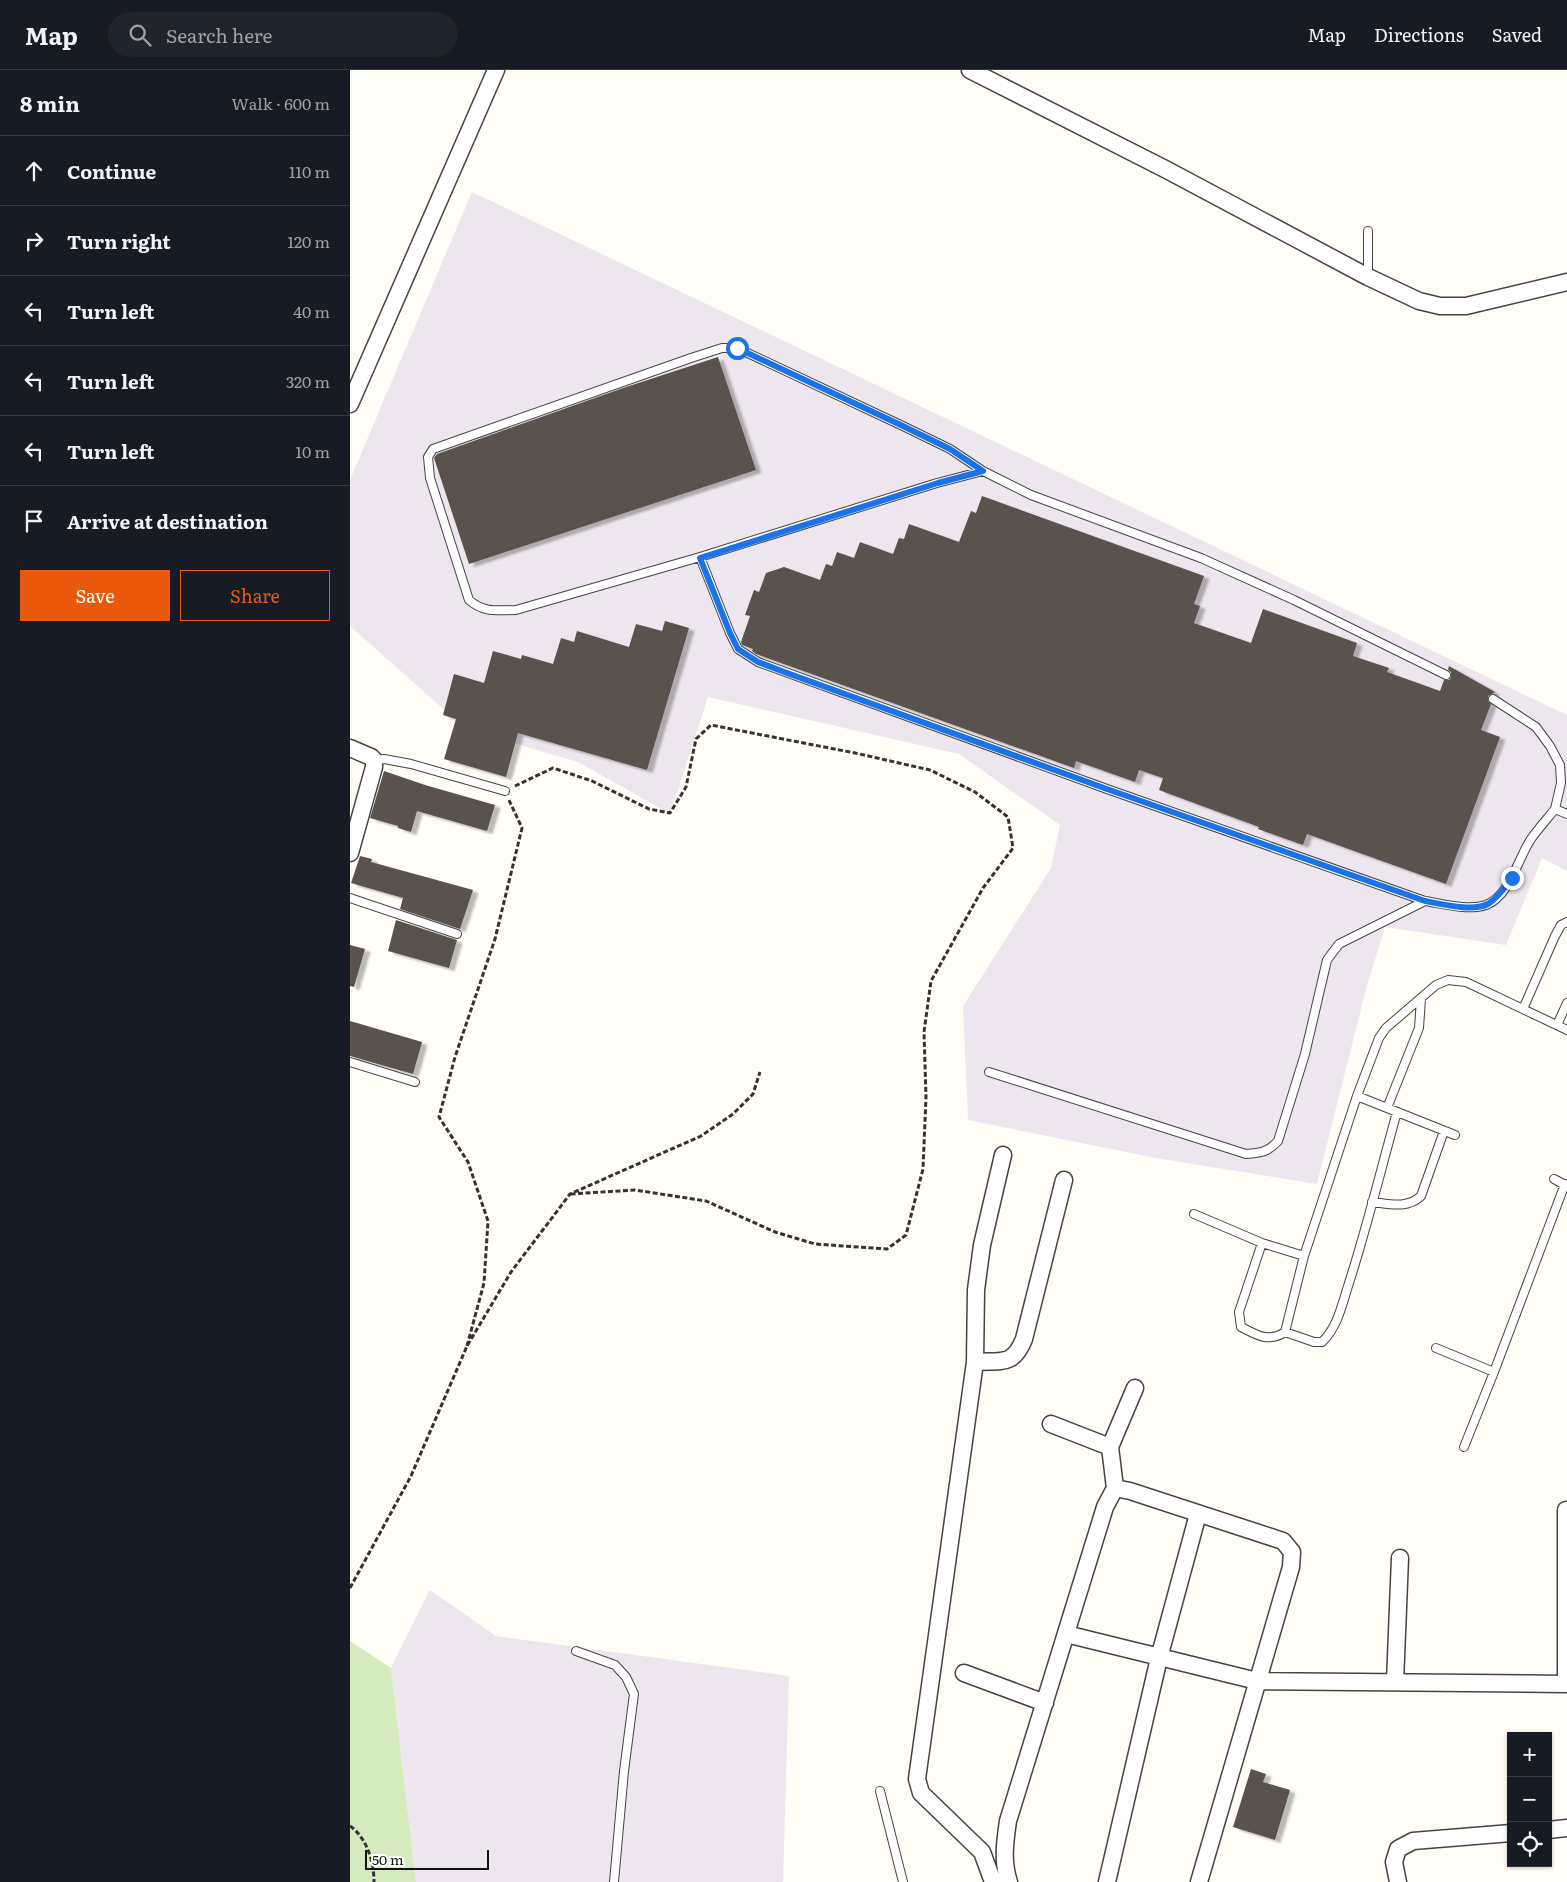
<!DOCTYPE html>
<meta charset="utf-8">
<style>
body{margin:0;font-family:Literata,serif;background:#20242c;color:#f1f3f6}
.controls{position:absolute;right:15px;bottom:15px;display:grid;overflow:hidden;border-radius:0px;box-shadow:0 1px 4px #0004}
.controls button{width:45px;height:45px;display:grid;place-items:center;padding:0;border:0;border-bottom:1px solid #363941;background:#171b24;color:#f1f3f6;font:25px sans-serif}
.scale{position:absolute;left:15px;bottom:12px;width:124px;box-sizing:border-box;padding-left:5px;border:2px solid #111;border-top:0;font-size:14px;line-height:18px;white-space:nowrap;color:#111;-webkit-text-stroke:4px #fff;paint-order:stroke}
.stop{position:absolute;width:15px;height:15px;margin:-11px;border:4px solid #1a73e8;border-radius:50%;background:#fff}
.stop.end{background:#1a73e8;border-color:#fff;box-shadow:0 1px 5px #0008}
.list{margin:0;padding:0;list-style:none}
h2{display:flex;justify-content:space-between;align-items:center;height:65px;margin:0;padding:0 20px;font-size:21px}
h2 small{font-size:16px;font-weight:400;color:#9ea1a6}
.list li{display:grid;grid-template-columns:32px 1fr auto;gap:15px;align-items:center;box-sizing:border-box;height:70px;padding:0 20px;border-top:1px solid #363941}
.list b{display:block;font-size:19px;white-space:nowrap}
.list em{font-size:16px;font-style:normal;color:#9ea1a6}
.actions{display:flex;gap:10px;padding:15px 20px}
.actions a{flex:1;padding:11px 0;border:1px solid #ea580c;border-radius:0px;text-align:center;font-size:18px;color:#ea580c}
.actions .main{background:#ea580c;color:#fff}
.icon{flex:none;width:28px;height:28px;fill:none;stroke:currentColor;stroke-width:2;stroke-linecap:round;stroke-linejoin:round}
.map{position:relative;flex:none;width:1217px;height:1812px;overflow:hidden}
header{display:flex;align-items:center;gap:30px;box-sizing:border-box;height:70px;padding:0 25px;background:#171b24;border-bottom:1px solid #363941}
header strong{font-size:24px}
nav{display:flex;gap:28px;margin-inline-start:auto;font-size:18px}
.search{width:350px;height:45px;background:#20242c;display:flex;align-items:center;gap:12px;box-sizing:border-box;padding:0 18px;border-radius:28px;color:#9ea1a6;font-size:19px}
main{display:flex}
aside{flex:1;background:#171b24}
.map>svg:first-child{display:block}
.industrial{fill:#eee6ef}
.green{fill:#d5ebbd}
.building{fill:#5a524d;filter:url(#shadow)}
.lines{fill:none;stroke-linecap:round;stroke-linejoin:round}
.service-casing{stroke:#444;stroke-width:10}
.minor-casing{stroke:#444;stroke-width:19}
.path{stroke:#333;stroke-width:3;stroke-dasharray:5 2.5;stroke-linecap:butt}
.service{stroke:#fff;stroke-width:8}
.minor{stroke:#fff;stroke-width:16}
.route{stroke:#1a73e8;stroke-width:6}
</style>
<header>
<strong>Map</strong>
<div class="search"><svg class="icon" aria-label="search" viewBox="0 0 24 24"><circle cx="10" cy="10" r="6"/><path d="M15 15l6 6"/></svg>Search here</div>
<nav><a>Map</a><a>Directions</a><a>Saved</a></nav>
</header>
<main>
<aside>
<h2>8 min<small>Walk · 600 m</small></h2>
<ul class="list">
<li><svg class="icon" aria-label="ahead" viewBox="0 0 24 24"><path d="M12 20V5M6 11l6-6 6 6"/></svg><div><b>Continue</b></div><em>110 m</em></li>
<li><svg class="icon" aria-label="right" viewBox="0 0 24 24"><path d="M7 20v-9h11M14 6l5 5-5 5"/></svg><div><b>Turn right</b></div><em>120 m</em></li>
<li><svg class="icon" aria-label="left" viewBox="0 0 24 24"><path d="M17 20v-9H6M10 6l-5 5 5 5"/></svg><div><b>Turn left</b></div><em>40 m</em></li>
<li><svg class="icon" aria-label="left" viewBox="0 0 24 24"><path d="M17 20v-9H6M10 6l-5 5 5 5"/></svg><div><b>Turn left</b></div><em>320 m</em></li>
<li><svg class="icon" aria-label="left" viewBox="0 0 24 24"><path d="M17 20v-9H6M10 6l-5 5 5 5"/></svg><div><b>Turn left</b></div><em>10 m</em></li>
<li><svg class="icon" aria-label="arrive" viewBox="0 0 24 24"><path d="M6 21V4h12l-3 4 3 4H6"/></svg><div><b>Arrive at destination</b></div></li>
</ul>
<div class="actions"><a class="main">Save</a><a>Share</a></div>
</aside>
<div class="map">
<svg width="1217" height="1812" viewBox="0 0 1217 1812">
<defs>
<filter id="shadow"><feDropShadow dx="5.5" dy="3" stdDeviation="1" flood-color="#0004"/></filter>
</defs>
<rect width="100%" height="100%" fill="#fffdf5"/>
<path class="industrial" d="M122 122 1217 645V801L1192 788 1156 875 1035 857 1016 919 967 1114 806 1088 618 1050 613 936 701 798 710 755 609 684 358 627 320 744 228 692 116 659 0 556V410Z
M80 1520 146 1566 439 1606 433 1812H66L41 1598Z"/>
<path class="green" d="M0 1571 41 1598 66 1812H0Z"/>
<path class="building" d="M368 287 406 400 119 494 84 388 87 384 273 318Z
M632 426 854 506 844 534 850 536 844 553 901 573 913 539 1007 573 1003 586 1039 598 1037 602 1090 621 1094 610H1099L1101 607V602L1098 600 1099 596 1145 622 1138 626V631L1141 634 1131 660 1150 667 1096 814 957 764 953 775 908 759 909 757 809 720 813 708 789 700 785 712 726 691 724 698 406 584 402 581 403 579 392 575 391 572 400 546 395 545 404 520 409 522 416 503 434 497 470 510 476 494 482 496 487 482 504 488 510 472 543 484 549 468 554 469 559 454 609 472 621 441 626 443Z
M315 551 339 558 297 700 168 663 156 707 94 689 106 649 93 645 104 604 134 613 143 581 171 589 172 585 203 594 211 568 224 572 227 561 279 577 286 554 312 561Z
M34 701 75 715 145 735 137 761 67 741 61 762 48 758V756L20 748Z
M10 786 22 789 21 792 123 820 110 859 50 839 53 828 1 813Z
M46 850 107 870 99 898 38 881Z
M0 875 15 879 4 917 0 916Z
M0 951 72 972 63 1004 0 986Z
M901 1699 916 1704 913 1712 940 1720 925 1770 883 1757Z"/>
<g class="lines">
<defs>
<path id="service" d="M1018 161V207
M633 401 600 379 555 357 387 278H372L341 288 83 379 78 387 80 408 119 530C134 543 147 540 166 540L350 487 587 413 633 401 681 425 851 488 944 530 1096 605
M350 487 380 563 388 579 408 592 757 719 1075 831C1094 834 1118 841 1136 835 1160 826 1168 788 1181 769 1188 759 1197 749 1205 739
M1143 629 1186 657 1200 676 1210 695 1211 713 1205 739 1217 744
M24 690 34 689 61 694 155 721
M0 828 107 864
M1173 939 1205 866 1211 855 1217 852
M1207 955 1217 933
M0 992 65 1012
M639 1002 896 1084C911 1083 918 1082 928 1071L955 984 977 890 989 874 1075 831
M1007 1026 1105 1065
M1037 1038 1069 958 1071 929
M1204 1109 1217 1116
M1022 1132C1040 1134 1057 1139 1071 1126L1094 1061
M844 1144 912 1173 954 1186 1007 1026 1029 968 1036 958 1086 915 1098 910 1116 912 1217 960
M912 1173 889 1242 891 1257C907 1265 918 1273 935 1262L954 1186
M935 1262 964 1272H972C988 1257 992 1234 999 1213 1017 1157 1031 1099 1047 1042
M1086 1278 1144 1302
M1114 1377 1144 1302 1215 1114
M226 1581 265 1595 276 1607 284 1624 274 1701 264 1812
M530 1721 553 1812"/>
<path id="minor" d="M620 0 817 100 1018 207 1069 231 1090 236H1116L1217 212
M0 334 146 0
M0 678 21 687 24 690V697L0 783
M625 1292C651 1290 663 1297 674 1269L714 1110
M760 1377 785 1318
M765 1418 780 1421 933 1471 942 1482 941 1497 849 1812
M1216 1440V1614
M716 1564 907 1611 1217 1614
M614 1603 695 1633
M1045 1612 1050 1488
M1198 1760 1217 1758
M643 1812 632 1782 571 1723 567 1709 625 1292 626 1220 632 1175 653 1085
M659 1812C652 1791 655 1772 658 1751L755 1437 765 1418 760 1377 701 1354
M757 1812 809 1588 848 1444
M1048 1812 1044 1792 1048 1779 1063 1771 1161 1763"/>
</defs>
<use href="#service" class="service-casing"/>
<use href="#minor" class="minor-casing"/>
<path class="path" d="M165 716 203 698 242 711 299 739 320 743 336 717 346 669 361 655 505 683 580 700 625 722 658 747 663 778 633 818 581 911 574 962 576 1027 573 1099 556 1165 537 1179 465 1174 425 1162 356 1131 285 1120 220 1124
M117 1276 134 1213 138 1151 118 1092 89 1047 105 987 145 869 172 758 159 730
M0 1518 61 1406 117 1276 161 1202 220 1124 351 1066 383 1044 403 1024 410 1002
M0 1756C17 1768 24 1792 24 1812"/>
<use href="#service" class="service"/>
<use href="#minor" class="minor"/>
</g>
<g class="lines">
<path class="route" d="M387 278 555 357 600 379 633 401 588 413 350 488 380 563 388 579 408 592 437 603 757 719 1075 831C1092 834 1123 842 1138 834 1148 828 1155 817 1162 808"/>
</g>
</svg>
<div class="controls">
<button>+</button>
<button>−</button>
<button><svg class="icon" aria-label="locate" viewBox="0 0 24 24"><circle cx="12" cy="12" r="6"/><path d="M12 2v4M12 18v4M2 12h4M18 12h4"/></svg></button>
</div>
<div class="scale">50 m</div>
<div class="stop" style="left:387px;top:278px"></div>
<div class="stop end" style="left:1162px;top:808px"></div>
</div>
</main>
